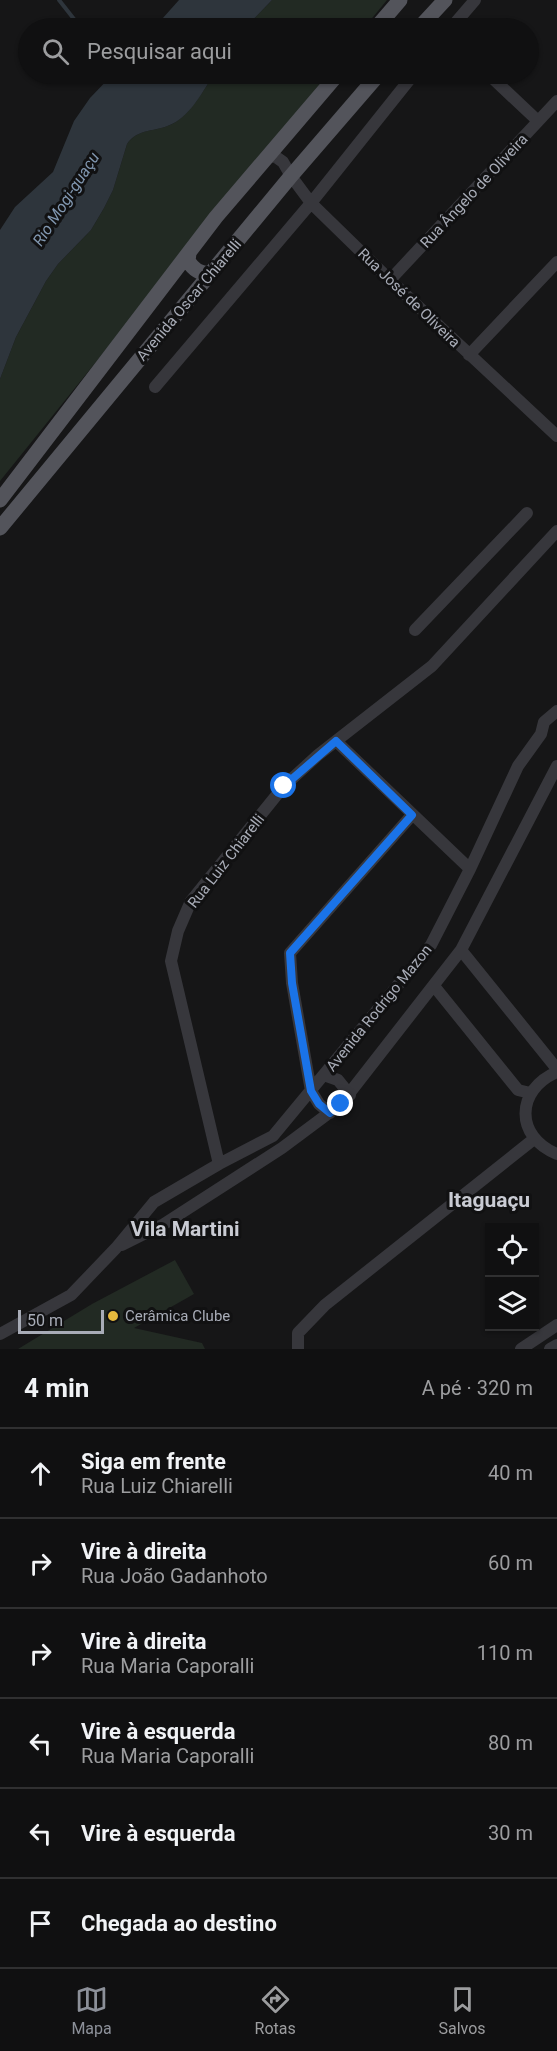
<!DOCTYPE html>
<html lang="pt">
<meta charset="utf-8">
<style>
body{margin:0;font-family:Roboto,sans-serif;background:#1e1e1f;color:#f1f3f6}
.controls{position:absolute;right:18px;bottom:18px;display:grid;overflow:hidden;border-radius:0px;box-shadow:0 2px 4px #0004}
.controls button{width:54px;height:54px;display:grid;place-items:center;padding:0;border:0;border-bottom:2px solid #303031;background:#101011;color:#f1f3f6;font:30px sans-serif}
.scale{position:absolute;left:18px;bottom:15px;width:86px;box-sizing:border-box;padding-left:6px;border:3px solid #a8acb7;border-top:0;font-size:16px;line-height:21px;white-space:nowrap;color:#a8acb7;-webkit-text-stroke:4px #111112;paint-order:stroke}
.stop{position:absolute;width:18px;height:18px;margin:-14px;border:4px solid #1a73e8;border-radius:50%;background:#fff}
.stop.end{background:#1a73e8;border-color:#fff;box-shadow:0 2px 6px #0008}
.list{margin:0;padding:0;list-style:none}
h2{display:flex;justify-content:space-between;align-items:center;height:78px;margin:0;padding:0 24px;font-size:26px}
h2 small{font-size:20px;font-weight:400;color:#9c9d9f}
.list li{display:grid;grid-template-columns:39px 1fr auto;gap:18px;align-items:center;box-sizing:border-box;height:90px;padding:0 24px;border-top:2px solid #303031}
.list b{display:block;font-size:22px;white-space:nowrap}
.list p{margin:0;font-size:20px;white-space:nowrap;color:#9c9d9f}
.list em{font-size:20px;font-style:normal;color:#9c9d9f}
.icon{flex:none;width:33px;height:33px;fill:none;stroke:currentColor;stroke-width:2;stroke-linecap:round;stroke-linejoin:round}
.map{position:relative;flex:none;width:557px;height:1349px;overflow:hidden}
.search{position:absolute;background:#101011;box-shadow:0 2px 4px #0004;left:18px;right:18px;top:18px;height:66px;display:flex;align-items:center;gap:15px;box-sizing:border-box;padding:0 21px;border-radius:33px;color:#9c9d9f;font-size:22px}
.sheet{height:618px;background:#101011}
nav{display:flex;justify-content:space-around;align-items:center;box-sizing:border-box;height:84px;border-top:2px solid #303031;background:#101011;font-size:16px;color:#9c9d9f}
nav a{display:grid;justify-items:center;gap:3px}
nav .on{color:#8c9099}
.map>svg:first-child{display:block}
.green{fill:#222a23}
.water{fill:#2e353c}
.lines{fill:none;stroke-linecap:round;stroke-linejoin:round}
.stream{stroke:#2e353c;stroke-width:4}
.minor{stroke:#37373c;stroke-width:12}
.major{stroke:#53545b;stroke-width:15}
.route{stroke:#1a73e8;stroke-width:8}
.poi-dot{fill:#e7b93d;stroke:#111112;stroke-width:2}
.labels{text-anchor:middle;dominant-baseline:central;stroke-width:6;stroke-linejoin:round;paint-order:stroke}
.street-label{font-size:15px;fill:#a8acb7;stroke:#111112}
.poi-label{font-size:15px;fill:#a8acb7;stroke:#111112;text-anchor:start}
.water-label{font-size:16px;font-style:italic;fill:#8197b0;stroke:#111112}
.district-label{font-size:21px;font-weight:bold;fill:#c9cbd3;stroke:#111112}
</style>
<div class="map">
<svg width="557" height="1349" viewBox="0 0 557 1349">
<rect width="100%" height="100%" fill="#161617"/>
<path class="green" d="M272 0H387L364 28H245Z
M214 74H328L0 481V379L16 337 46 281 58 264 91 230 104 208 113 190 127 144C137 128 157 132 172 124 190 115 204 90 214 74Z
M175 1260 194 1294 134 1328 202 1343 205 1349H18L92 1304Z"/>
<path class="water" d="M179 0H272L245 28H154Z
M113 74H214C203 91 191 115 172 124 157 132 137 128 127 144L113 190 104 208 91 230 58 264 46 281 16 337 0 379V230L15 207 53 172 74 121 90 98Z"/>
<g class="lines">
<path class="stream" d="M59 0 81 28"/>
<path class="minor" d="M451 28 475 0
M488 74 538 121
M269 156 276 157 283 162 291 176 311 203 390 280 557 436
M390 280 557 101
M469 355 557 262
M155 387 311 203 414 74
M415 630 527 513
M336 741 470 869
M461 950 557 1069
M434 986 518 1090 530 1093
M557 1072C515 1090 515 1137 557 1154
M324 1075 338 1080 350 1095
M330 1113 319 1104 311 1091 292 983 290 953 412 815
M219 1164 171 961 178 931 191 901 284 786 318 755 432 666 557 531
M122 1245 164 1224 282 1148 341 1104 461 950 557 766
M0 1334 71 1295 116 1248 154 1202 219 1164 273 1136 431 945 470 869 518 766 541 734 544 722 557 711
M298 1349V1333L325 1305 534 1139
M521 1349 557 1325
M550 1349 557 1345"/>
<path class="major" d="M376 28 400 0
M419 28 445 0
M189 253 188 261C194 270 199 273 210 274
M0 500 216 217 338 74
M0 528 291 176 379 74"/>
</g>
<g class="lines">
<path class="route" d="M284 786 336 741 412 815 290 953 292 983 311 1091 319 1104 330 1113 341 1104"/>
</g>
<circle class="poi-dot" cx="113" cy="1316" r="6"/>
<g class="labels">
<g class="street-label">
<text transform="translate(474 191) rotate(-47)">Rua Ângelo de Oliveira</text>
<text transform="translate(409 298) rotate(44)">Rua José de Oliveira</text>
<text transform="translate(189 300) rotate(-50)">Avenida Oscar Chiarelli</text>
<text transform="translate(226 861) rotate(-52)">Rua Luiz Chiarelli</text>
<text transform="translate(379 1008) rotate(-51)">Avenida Rodrigo Mazon</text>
</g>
<g class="poi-label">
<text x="125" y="1316">Cerâmica Clube</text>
</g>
<g class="water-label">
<text transform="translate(66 199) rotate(-57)">Rio Mogi-guaçu</text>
</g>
<g class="district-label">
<text x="489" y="1200">Itaguaçu</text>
<text x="185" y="1229">Vila Martini</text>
</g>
</g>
</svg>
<div class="controls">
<button><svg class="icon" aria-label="locate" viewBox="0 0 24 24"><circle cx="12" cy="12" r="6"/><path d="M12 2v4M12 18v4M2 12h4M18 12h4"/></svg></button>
<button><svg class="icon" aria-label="layers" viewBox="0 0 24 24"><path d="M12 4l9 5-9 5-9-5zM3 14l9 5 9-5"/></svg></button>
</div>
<div class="scale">50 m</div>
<div class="stop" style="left:284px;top:786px"></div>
<div class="stop end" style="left:341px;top:1104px"></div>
<div class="search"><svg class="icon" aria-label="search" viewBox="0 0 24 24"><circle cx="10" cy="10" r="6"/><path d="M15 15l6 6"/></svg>Pesquisar aqui</div>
</div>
<section class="sheet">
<h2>4 min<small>A pé · 320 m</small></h2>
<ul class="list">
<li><svg class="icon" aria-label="ahead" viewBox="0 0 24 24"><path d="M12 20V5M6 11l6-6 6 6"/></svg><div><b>Siga em frente</b><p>Rua Luiz Chiarelli</p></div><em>40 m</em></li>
<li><svg class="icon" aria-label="right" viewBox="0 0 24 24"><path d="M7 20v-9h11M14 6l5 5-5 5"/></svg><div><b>Vire à direita</b><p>Rua João Gadanhoto</p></div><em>60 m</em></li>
<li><svg class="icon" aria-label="right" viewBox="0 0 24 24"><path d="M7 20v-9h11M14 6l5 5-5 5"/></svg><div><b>Vire à direita</b><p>Rua Maria Caporalli</p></div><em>110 m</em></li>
<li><svg class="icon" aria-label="left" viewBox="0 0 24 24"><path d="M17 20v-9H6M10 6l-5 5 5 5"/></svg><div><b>Vire à esquerda</b><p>Rua Maria Caporalli</p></div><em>80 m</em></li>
<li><svg class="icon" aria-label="left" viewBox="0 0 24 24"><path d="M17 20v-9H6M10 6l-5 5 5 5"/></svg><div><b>Vire à esquerda</b></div><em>30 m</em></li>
<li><svg class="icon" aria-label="arrive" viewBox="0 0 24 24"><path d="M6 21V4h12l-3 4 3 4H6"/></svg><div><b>Chegada ao destino</b></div></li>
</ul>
</section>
<nav>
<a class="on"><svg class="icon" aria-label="map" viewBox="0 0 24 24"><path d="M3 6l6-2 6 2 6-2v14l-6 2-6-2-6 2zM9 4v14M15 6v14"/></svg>Mapa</a>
<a><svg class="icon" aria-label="directions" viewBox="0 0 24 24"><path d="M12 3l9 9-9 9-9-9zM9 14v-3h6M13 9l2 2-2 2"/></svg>Rotas</a>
<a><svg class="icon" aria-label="saved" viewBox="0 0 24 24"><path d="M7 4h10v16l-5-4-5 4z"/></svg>Salvos</a>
</nav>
